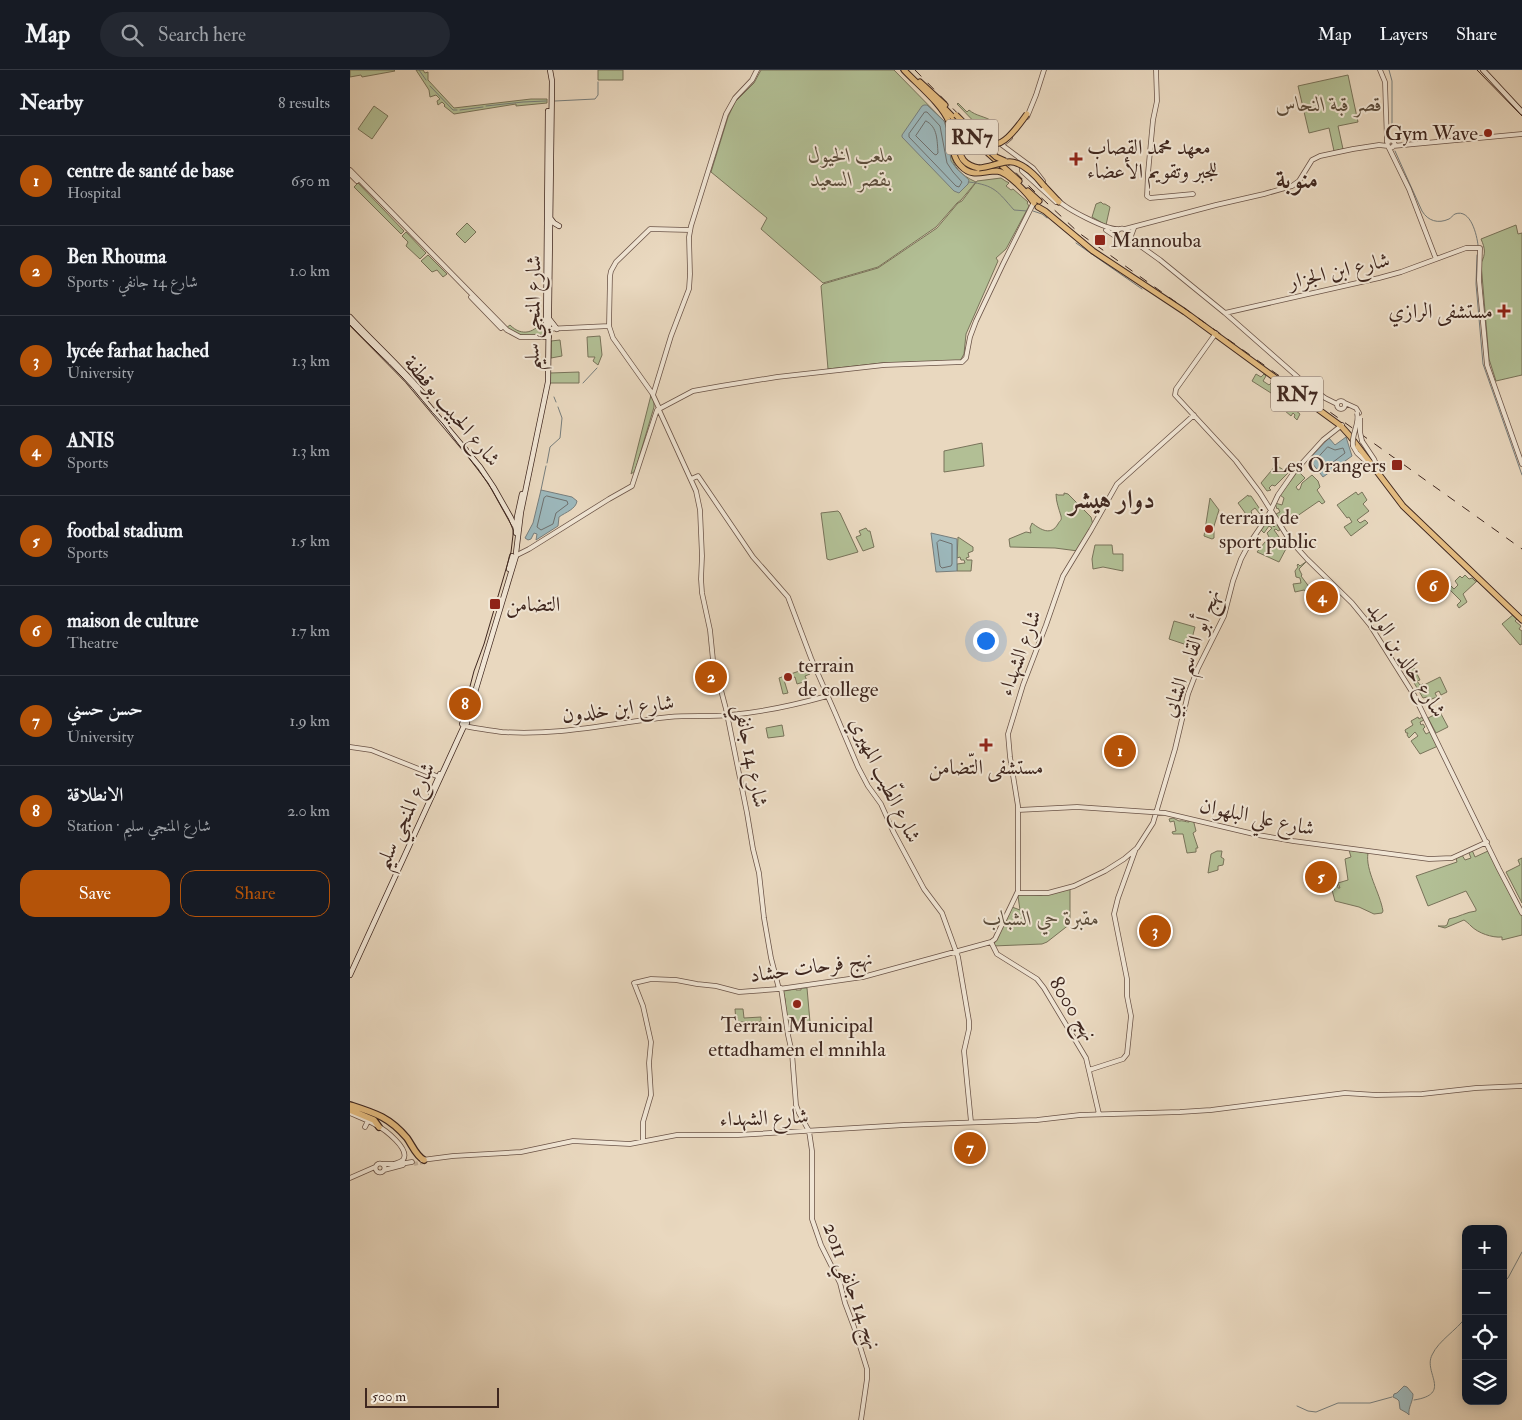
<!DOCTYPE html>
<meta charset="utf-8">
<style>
body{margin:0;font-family:"IM FELL Double Pica",Amiri,serif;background:#242831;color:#f1f3f6}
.controls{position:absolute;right:15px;bottom:15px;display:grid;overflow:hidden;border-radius:10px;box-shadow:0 2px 12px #0003}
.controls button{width:45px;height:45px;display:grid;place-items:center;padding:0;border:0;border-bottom:1px solid #363941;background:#171b24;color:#f1f3f6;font:25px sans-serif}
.scale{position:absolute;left:15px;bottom:12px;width:134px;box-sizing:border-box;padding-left:5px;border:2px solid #3f271f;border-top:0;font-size:14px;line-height:18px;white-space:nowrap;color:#3f271f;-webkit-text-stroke:4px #f1e6d5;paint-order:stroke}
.you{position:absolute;left:635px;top:570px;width:18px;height:18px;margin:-12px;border:4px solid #fff;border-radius:50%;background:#1a73e8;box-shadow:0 0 0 8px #1a73e833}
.badge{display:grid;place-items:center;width:32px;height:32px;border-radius:50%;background:#b45309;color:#fff;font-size:16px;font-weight:700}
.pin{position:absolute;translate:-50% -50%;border:2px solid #fff;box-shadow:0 1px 5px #0006}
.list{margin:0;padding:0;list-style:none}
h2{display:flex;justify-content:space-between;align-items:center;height:65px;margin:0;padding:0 20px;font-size:21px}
h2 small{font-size:16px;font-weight:400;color:#9ea1a6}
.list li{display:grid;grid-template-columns:32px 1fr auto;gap:15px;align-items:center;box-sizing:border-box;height:90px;padding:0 20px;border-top:1px solid #363941}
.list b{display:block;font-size:19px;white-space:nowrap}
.list p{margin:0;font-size:16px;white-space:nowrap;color:#9ea1a6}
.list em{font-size:16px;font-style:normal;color:#9ea1a6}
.actions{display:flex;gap:10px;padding:15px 20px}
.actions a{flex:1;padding:11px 0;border:1px solid #b45309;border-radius:15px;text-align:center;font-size:18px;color:#b45309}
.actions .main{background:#b45309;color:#fff}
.icon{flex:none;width:28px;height:28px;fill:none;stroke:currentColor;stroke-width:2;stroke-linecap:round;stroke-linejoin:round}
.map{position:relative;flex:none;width:1172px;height:1350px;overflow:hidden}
header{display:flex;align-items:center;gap:30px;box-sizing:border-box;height:70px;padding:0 25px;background:#171b24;border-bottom:1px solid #363941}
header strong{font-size:24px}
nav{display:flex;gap:28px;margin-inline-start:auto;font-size:18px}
.search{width:350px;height:45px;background:#242831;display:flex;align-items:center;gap:12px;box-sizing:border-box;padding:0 18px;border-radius:28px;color:#9ea1a6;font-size:19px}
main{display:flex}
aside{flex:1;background:#171b24}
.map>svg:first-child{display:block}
.green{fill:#b2bf95;stroke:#78735a}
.water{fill:#9cb8bc;stroke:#777e7d}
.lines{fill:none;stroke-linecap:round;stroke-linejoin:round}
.shore{stroke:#6e706e;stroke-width:1}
.stream{stroke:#777e7d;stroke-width:1}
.tertiary-tunnel{stroke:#c7b59f;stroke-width:4;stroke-dasharray:4 2;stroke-linecap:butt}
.tertiary-casing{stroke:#6a5347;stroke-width:5.5}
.secondary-casing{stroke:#3f271f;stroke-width:6}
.primary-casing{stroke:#3f271f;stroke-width:7}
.trunk-casing{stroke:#3f271f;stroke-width:8}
.tertiary{stroke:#f1e6d5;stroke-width:4}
.secondary{stroke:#f1e6d5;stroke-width:4.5}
.primary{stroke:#e4bc80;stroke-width:5}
.trunk{stroke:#e4bc80;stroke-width:5.5}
.tram{stroke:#3f271f;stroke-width:1}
.rail{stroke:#3f271f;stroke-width:1;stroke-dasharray:9 9;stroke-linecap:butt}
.tertiary-bridge-casing{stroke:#6a5347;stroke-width:5.5;stroke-linecap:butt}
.primary-bridge-casing{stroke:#3f271f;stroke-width:7;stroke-linecap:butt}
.tertiary-bridge{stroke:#f1e6d5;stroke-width:4}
.primary-bridge{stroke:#e4bc80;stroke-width:5}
.poi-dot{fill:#8f2418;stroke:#f1e6d5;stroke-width:2}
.labels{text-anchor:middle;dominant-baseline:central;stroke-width:4;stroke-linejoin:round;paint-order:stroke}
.shield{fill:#f1e6d5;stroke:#746056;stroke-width:1}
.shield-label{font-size:20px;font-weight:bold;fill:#3f271f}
.park-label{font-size:21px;font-style:italic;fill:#5c4d3c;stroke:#f1e6d5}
.poi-label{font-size:21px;fill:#3f271f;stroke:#f1e6d5;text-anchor:start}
.street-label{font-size:21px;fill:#3f271f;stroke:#f1e6d5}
.district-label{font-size:26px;font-weight:bold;fill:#3f271f;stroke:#f1e6d5}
</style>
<header>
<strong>Map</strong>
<div class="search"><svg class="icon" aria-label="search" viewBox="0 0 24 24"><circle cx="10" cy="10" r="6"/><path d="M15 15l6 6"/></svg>Search here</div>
<nav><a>Map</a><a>Layers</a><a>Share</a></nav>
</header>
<main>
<aside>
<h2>Nearby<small>8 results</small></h2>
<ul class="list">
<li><span class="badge">1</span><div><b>centre de santé de base</b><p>Hospital</p></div><em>650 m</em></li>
<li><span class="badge">2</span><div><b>Ben Rhouma</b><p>Sports · شارع 14 جانفي</p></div><em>1.0 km</em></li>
<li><span class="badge">3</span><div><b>lycée farhat hached</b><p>University</p></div><em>1.3 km</em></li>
<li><span class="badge">4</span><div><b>ANIS</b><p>Sports</p></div><em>1.3 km</em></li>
<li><span class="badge">5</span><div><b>footbal stadium</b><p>Sports</p></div><em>1.5 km</em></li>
<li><span class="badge">6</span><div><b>maison de culture</b><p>Theatre</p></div><em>1.7 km</em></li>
<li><span class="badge">7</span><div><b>حسن حسني</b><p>University</p></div><em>1.9 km</em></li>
<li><span class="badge">8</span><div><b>الانطلاقة</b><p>Station · شارع المنجي سليم</p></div><em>2.0 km</em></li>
</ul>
<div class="actions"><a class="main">Save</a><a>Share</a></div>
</aside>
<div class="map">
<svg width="1172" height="1350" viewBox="0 0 1172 1350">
<rect width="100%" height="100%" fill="#e9d8bf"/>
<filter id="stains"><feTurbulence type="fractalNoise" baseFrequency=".004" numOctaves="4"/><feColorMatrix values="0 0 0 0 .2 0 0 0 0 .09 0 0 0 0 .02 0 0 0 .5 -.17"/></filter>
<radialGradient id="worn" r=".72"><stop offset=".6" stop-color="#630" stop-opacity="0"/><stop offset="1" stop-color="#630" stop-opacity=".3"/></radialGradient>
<path class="green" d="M0 0H44L45 1 12 7 11 5 0 7Z
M66 0H73L75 3 78 2V10L104 38 181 29H197V33L166 36V34L104 44 94 36 95 35 92 32 88 35 87 31 90 29 86 25 80 27 79 20Z
M248 0H273V10H248Z
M411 0H544L594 51C605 77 592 97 626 112L611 130 607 133 586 157 528 197 473 213 411 159 417 148 361 102 378 47 385 32 404 13Z
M998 5 1008 52 988 56 993 79 984 81 979 58 959 63 948 16Z
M608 33 617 42 619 40C626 46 634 46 642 51L634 59V62L607 34Z
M24 36 38 46 22 69 8 59Z
M651 108 657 112H658L659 113 656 116 661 120 663 119 678 132 677 133 679 136 656 179 646 188 648 191 616 264 614 284 610 291 532 293 478 299 471 216 473 214 528 198 587 158 608 133 612 131 627 111Z
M8 113 54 161 51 164 4 117Z
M751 132 753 134H755L760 137 756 155 742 147 746 134Z
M117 153 126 162 115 173 106 164Z
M1166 155 1168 164 1172 163V305L1146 311 1139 289 1131 193C1136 184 1135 178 1131 169Z
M56 162 76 183 70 189 56 176 58 172 52 166Z
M78 185 97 204 93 207 87 200 82 202 71 191Z
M194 249V264L192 266 168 265 156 258 160 255C172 267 185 263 194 249Z
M250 266 252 285 248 295 243 291 245 287H238L237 267Z
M210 270 212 286 201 288V271Z
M229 302V313H200V303Z
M906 304 911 307 914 304 916 306 913 311 919 315 921 313 923 317 921 320 922 321 921 323 902 311Z
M301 325 304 331V337L285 401 281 404Z
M944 330 949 334 945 340 950 344 947 350 944 347 945 345 943 343 941 346 928 335 930 331 939 337Z
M632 373 634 396 594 402V381Z
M926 395 938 403 925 416 922 415 919 418 921 420 917 421 911 413Z
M948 401 955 408 946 417 948 420 950 419 952 413 962 405 968 411 970 417 967 420 975 432 972 434 969 431 937 453 932 448 929 450 926 444 930 442 928 438 927 439 925 433 932 435 934 428 930 425Z
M1006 422 1008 425 1012 422 1017 430 1013 434 1019 441 1007 450 1010 453 1015 450 1018 453 1001 466 994 457 1002 452 999 447 997 448 987 435Z
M714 423 718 424 741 447 743 455 728 481 705 478 660 477 659 469 676 462 681 463 680 458 682 453C691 460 701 466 708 454 710 450 712 451 711 446 709 439 706 432 706 424L708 425H714Z
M898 425V426H901L916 448 914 449 905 438 901 441 902 444 898 447 888 433Z
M860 428 869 440 864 456V468L862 469 854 466Z
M488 441 490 443 508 482 480 490 477 489 471 443Z
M916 452 919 456 922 455 924 457 927 454 930 460 928 461 926 459 924 460 934 474 933 475 934 477 938 475 929 492 907 482 919 467 917 463 922 458 919 456 914 463 911 460Z
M516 458 518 461H520L524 477 513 481 506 467 511 465 509 461Z
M608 467 623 477V481L618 483 619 487 616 488 617 490H622L621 501H607V494L615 493 614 490H611L610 487 607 488Z
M745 475H762L763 484H773V501L753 497 743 499 742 489Z
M957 491 949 499 952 505 951 506 960 518 962 517 965 520 962 524 954 520 945 522 943 514 951 513 950 508 946 507 945 501 948 497 947 495 948 494 950 496Z
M1115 505 1119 509 1122 508 1125 511H1127L1113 524 1117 532 1109 538 1107 535 1111 531 1097 517 1100 515 1104 519 1108 515 1105 511 1110 506 1112 508Z
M1164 544 1168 548 1165 551 1171 556 1169 559 1172 561V574L1170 575 1152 554Z
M824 551 845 557 840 576 819 569Z
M458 598 460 604 455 606 457 611 447 614 445 607 434 610 438 623 433 624 429 608Z
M1064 598 1070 610 1067 611 1070 615 1073 614 1074 615 1090 607 1097 622 1091 625 1089 621 1085 623 1087 627 1079 630 1077 627 1073 628 1057 601Z
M1090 642 1098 657 1086 663 1078 648Z
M1068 647 1069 649 1072 647 1074 650 1070 652 1071 655 1073 654 1075 657 1073 659 1076 664 1080 662 1088 676 1070 684 1061 671 1068 666 1065 662 1059 668 1057 665 1058 663H1056L1055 660 1063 655 1061 651Z
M432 655 434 666 418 668 416 658Z
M823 748 829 751C833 750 835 752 839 752V748L843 749 846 761 843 763 848 778H846V782L837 783 833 764H823L822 762 826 761 824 751 820 752 819 749Z
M999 780 1018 783C1015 800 1030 823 1033 841L1032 843 1024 844 1009 837 985 831 982 820 985 819H983L981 809 986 808 988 818H990L988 813 998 810 995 789 1001 787Z
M1122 780 1125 787 1138 781 1172 845V865L1152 870V867C1142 868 1128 863 1121 856 1119 854 1117 852 1114 850L1095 858 1088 856H1095L1097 855 1099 849C1109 847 1116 842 1126 841V839L1116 821 1078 836 1066 806 1107 792 1106 788 1112 785 1115 790 1121 788 1119 783Z
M867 781H872L871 787 874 789 873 795 868 796V800L858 803 861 784Z
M1172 788V833L1156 802 1170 795 1168 790Z
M975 799 979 812 968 815 963 802Z
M720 819V854L697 872 692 874 643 876 662 837 670 840 668 826 670 824 691 825Z
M451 918H457L460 952 437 956 435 929 433 922 434 921 446 919V920H451Z
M385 939H393L394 948 411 947V952H386Z"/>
<path class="water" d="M574 35H577L594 51 597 60 601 91 607 99 619 110 618 114 609 123 604 121 552 67V65L572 36Z
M996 367 1002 386 973 407 959 389 979 368 985 375Z
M191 420 222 427 227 431C226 439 216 442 209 447L208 456 186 470 187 464 184 463 181 469 178 470 175 468 183 453Z
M581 463 607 469V501L586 502Z
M1054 1316 1057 1317 1063 1324C1063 1332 1058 1337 1059 1345L1057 1343 1050 1339 1049 1331 1047 1329 1043 1327 1044 1324 1047 1323Z"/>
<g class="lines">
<path class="shore" d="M575 42H577L590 56 597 93 603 102 612 112 609 117 606 116 559 67V64Z
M576 51C588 57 587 71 588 83L586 85 584 84 566 66Z
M978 377 985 380 993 378 995 383 974 399 967 389Z
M197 426 217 431 218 434 206 443 203 454 191 460 187 457 194 428Z
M590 470 602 474V494L601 496 592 498 590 496 587 473Z"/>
<path class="stream" d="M69 0 76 10
M550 0 561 11
M1039 0 1042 11V54
M80 16 103 40H107
M205 31 245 29 248 25V12
M136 36 173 32 196 31
M110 40 133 37
M603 53 618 69
M1045 81 1072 141C1078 151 1088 154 1099 149 1101 148 1103 145 1105 144 1121 138 1127 166 1128 175
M619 112C645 115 648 122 664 140L677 141
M683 141 692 144 697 148
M726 173 792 219
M1127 185 1126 214 1133 294 1172 405
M233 313 247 298
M204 327 206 332
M197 393 200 377 210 368 212 348 208 337
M191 420 196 396
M1153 1212 1158 1208 1172 1182
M1064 1330C1103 1324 1073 1303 1082 1285 1089 1270 1106 1261 1116 1247
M947 1336 958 1341 966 1342 988 1333H1020L1042 1327"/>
<path class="tertiary-tunnel" d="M64 1094 73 1092"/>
<defs>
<path id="tertiary" d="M806 0 807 31 803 50 798 103 797 126 800 128 843 124
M1030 0 1035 12 1037 72
M677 47 686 25 694 0
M1037.5 74a3.5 3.5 0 1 1 7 0a3.5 3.5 0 1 1-7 0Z
M654 73 660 68
M652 75 683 98 693 111
M1038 76 1059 119 1086 189
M1043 76 1172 64
M672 94V101L706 132
M0 100 157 260 170 267H199
M0 104 7 111
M708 130C716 139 757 160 768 159
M766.5 164a5.5 5.5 0 1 1 11 0a5.5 5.5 0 1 1-11 0Z
M775 159 866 135 914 124 942 116 949 111 962 90 970 86 1003 79 1029 75 1038 76
M756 160 768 168
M777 164 782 170 810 190 875 243 950 309 975 328 987 334
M782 170 781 166 784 158
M121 227 151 258
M875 243 1029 208 1051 202 1116 178H1130L1129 210 1137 295 1172 394
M259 256 260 206 261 201 266 192 300 159 340 160
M196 259 259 256 263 268 302 323 309 338
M866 263 826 319 825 325 886 391 910 423 939 469 957 489 1002 533 1020 555 1064 625 1149 799 1172 843
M303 325 321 266 339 219 340 204 339 167 341 156 376 44 385 28 402 10 407 0
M987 335a4 4 0 1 1 8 0a4 4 0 1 1-8 0Z
M995 333 1006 338 1009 343
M309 339 343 321 371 316 427 307 534 295 612 292 616 288 620 267 626 251 653 194 683 134
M309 340 346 421 350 440 352 486 351 509 352 523 360 560 363 590 376 639 397 743 403 779 409 803 414 848 421 888 429 919
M1012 371 1024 389 1029 401
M1003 376 1007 383 1020 395
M341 409 348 406 403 487 438 527 461 588 486 645 508 697 518 716 531 734 543 761 574 819 592 843 608 887 619 951V959L614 981 621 1052
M167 485 179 479 259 429 282 416 307 340
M115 656C127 659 140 660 152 662 209 666 263 653 319 647 339 645 360 647 380 645 413 642 445 635 477 626
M0 677 21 680 89 707
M668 740 727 737 815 743 908 765 943 771 1079 789 1102 788 1137 772
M668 823H698L724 816 755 801 774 789 787 778 803 753 825 679 838 624 848 598 874 546 883 511 891 489 899 474 918 446 928 425 944 402 973 370 992 355
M641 872 647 884 687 909 694 918 736 988 749 1044
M431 918 438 965 442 983 446 1035 449 1043 459 1061 462 1081V1149L471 1175 490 1213 495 1233 504 1257 517 1299V1309L511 1350
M739 1000 773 989 777 984 781 946 777 926V909L764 844 768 828 785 781
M0 1043C9 1047 18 1050 26 1055 34 1059 61 1079 53 1090 50 1093 45 1093 42 1095
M15 1057 17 1053 16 1050
M293 1071V1052L301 1025 299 993 301 972 293 936 284 913 301 909 326 910 347 914 366 916 389 922 429 919 513 907 641 872 645 869 668 821V736L660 687 658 664 673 615 696 555 713 506 741 460 767 414 844 345
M72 1090 103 1086 171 1082 223 1071 280 1074 327 1065H388L554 1055 687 1050 730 1045 830 1042 861 1040 995 1023 1026 1025 1072 1024 1126 1018 1172 1016
M25.5 1098a4.5 4.5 0 1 1 9 0a4.5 4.5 0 1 1-9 0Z
M32 1094H43
M50 1094 62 1092
M34 1100 53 1095
M0 1108 25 1097"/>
<path id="secondary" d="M1133 0 1172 42
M201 149 204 153 209 156
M0 247C25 274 53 299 77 328
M200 250 207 259
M0 252 58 311 130 397 144 418 161 448 165 458
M196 263 198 41
M166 463 167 447 172 424
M166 483 171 442 198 312 202 11 200 0
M159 499 162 486
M114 651 117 653 114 656 112 654Z
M116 652 166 486
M81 724 90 704
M0 905 114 656"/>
<path id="primary" d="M554 0C568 15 592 34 599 52 604 67 599 84 611 96 622 108 633 101 647 101 658 102 678 124 684 133
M570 12 595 35
M591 35 639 84 669 111
M628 77C610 61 599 93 629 98
M694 116 709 132
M678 121 689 131
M688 137 695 141 743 181 835 242 991 356 1000 366 1053 436 1172 550"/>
<path id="trunk" d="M0 1035C25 1043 39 1047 57 1068 62 1075 66 1086 74 1090
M0 1040 24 1050 29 1057"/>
</defs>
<use href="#tertiary" class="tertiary-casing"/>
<use href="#secondary" class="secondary-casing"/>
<use href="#primary" class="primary-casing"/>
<use href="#trunk" class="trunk-casing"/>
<use href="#tertiary" class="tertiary"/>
<use href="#secondary" class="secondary"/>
<use href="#primary" class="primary"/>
<use href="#trunk" class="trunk"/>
<path class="tram" d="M1127 0 1172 46
M0 255C17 273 35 289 52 307 67 322 78 339 93 354L138 413 163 458V465L161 482 134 574 124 601 113 643"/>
<path class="rail" d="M565 0 683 120 729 163 1172 479"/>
<defs>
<path id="tertiary-bridge" d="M1010 348V362L1012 371
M1003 376C1001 364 1010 354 1007 343"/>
<path id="primary-bridge" d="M606 45C640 79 645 89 677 44
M631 73 646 87 655 91
M629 98C639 97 648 93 657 92 672 90 686 106 694 116"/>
</defs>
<use href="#tertiary-bridge" class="tertiary-bridge-casing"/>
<use href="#primary-bridge" class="primary-bridge-casing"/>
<use href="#tertiary-bridge" class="tertiary-bridge"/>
<use href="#primary-bridge" class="primary-bridge"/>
</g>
<g class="poi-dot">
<circle cx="1138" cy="63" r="5"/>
<path d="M723.5 81.5h5v5h5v5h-5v5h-5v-5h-5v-5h5z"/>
<rect x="744" y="164" width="12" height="12" rx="2.5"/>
<path d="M1151.5 233.5h5v5h5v5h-5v5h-5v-5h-5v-5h5z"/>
<rect x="1041" y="389" width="12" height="12" rx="2.5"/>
<circle cx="859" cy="459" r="5"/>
<rect x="139" y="528" width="12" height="12" rx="2.5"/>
<circle cx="438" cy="607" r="5"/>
<path d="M633.5 667.5h5v5h5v5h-5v5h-5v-5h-5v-5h5z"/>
<circle cx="447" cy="934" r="5"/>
</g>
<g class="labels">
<g class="shield">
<rect x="596" y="49.5" width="52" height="35" rx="4"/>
<rect x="921" y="306.5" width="52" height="35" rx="4"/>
</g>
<g class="shield-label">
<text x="622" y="67">RN7</text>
<text x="947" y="324">RN7</text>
</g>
<g class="park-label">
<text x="979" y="34">قصر قبة النحاس</text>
<text x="501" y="85">ملعب الخيول<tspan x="501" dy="24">بقصر السعيد</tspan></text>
<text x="691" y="848">مقبرة حي الشباب</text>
</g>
<g class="poi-label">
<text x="1128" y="63" text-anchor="end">Gym Wave</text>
<text x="737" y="77">معهد محمد القصاب<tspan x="737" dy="24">للجبر وتقويم الأعضاء</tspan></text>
<text x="761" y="170">Mannouba</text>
<text x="1143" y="241" text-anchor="end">مستشفى الرازي</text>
<text x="1036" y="395" text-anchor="end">Les Orangers</text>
<text x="869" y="447">terrain de<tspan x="869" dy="24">sport public</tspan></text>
<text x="156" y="534">التضامن</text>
<text x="448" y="595">terrain<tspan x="448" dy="24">de college</tspan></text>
<text x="636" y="697" text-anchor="middle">مستشفى التّضامن</text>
<text x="447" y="955" text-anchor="middle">Terrain Municipal<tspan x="447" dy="24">ettadhamen el mnihla</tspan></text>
</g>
<g class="street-label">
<text transform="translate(989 201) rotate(-13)">شارع ابن الجزار</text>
<text transform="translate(183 243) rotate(-89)">شارع المنجي سليم</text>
<text transform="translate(102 341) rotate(50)">شارع الحبيب بوقطفة</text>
<text transform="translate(670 583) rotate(-70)">شارع الشهداء</text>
<text transform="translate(841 583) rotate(-70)">نهج أبو القاسم الشابي</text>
<text transform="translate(1056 590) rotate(58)">شارع خالد بن الوليد</text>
<text transform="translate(268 639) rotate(-7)">شارع ابن خلدون</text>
<text transform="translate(401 686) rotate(79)">شارع 14 جانفي</text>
<text transform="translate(535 710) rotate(64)">شارع الطّيب المهيري</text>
<text transform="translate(55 746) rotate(-65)">شارع المنجي سليم</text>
<text transform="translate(907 747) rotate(12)">شارع علي البلهوان</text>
<text transform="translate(461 897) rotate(-8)">نهج فرحات حشاد</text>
<text transform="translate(723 939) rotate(58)">نهج 8000</text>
<text transform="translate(414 1048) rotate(-2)">شارع الشهداء</text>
<text transform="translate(502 1216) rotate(70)">نهج 14 جانفي 2011</text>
</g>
<g class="district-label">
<text x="947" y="110">منوبة</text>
<text x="762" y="430">دوار هيشر</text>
</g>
</g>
<rect width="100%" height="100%" filter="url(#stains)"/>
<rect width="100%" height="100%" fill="url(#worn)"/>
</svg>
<div class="controls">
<button>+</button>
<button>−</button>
<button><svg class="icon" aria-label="locate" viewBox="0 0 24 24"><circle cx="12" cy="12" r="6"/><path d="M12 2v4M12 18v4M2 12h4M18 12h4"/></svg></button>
<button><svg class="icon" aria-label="layers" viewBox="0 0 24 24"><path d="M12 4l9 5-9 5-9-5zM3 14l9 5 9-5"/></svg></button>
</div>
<div class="scale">500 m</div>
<div class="you"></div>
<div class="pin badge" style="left:770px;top:681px">1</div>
<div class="pin badge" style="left:361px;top:607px">2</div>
<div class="pin badge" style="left:805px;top:861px">3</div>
<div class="pin badge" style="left:972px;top:527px">4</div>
<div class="pin badge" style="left:971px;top:807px">5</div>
<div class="pin badge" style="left:1083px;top:516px">6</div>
<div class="pin badge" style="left:620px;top:1078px">7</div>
<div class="pin badge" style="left:115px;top:634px">8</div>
</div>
</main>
